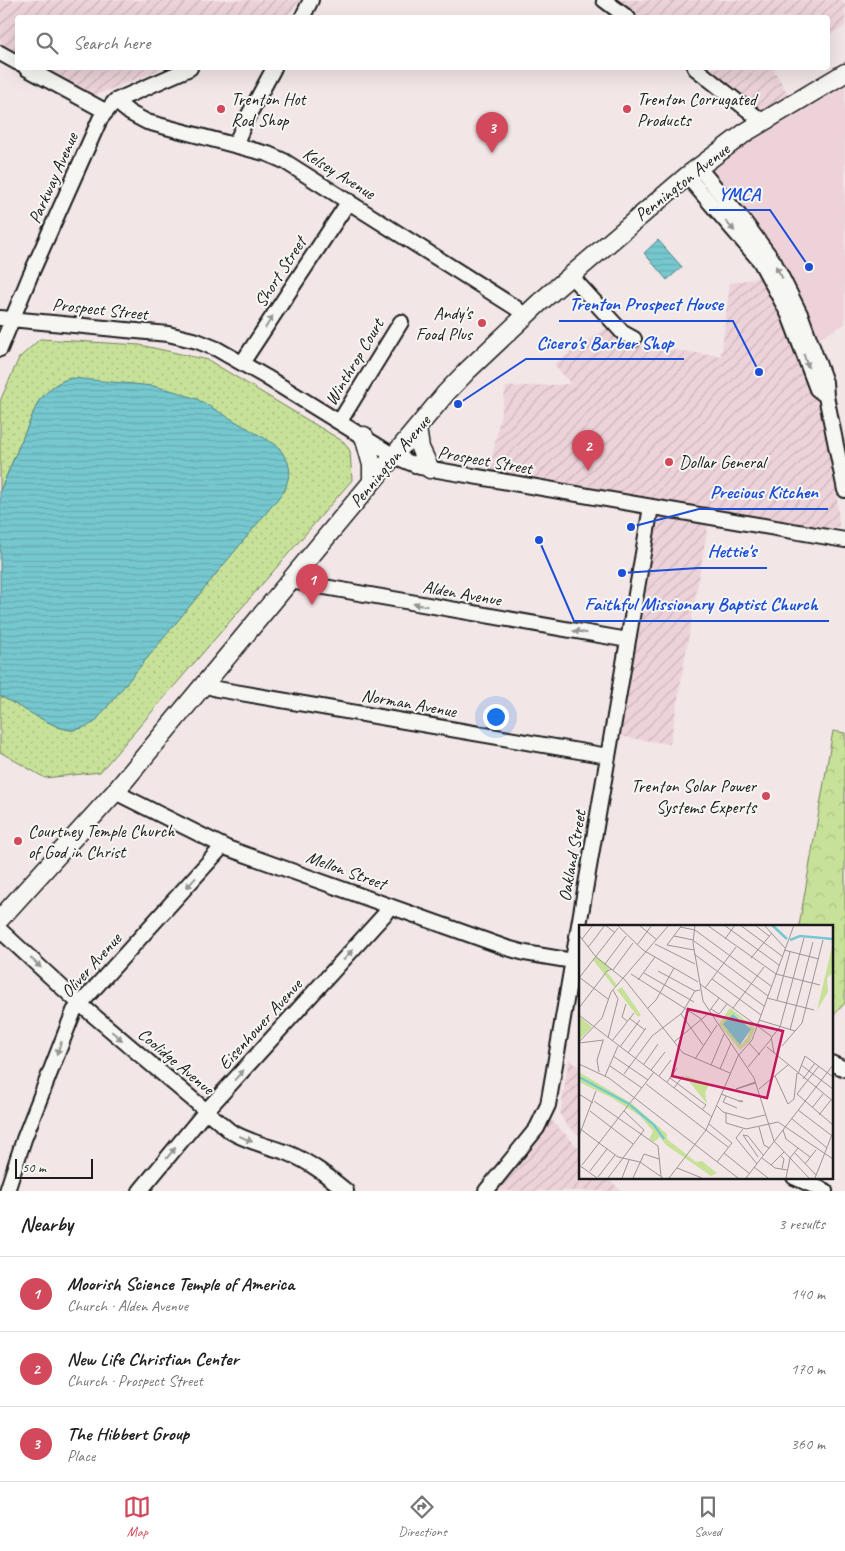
<!DOCTYPE html>
<meta charset="utf-8">
<style>
body{margin:0;font-family:Caveat,sans-serif;background:#f2f2f2;color:#222}
.scale{position:absolute;left:15px;bottom:12px;width:78px;box-sizing:border-box;padding-left:5px;border:2px solid #1c1c1c;border-top:0;font-size:14px;line-height:18px;white-space:nowrap;color:#1c1c1c;-webkit-text-stroke:4px #f6f6f2;paint-order:stroke}
.you{position:absolute;left:495px;top:716px;width:18px;height:18px;margin:-12px;border:4px solid #fff;border-radius:50%;background:#1a73e8;box-shadow:0 0 0 8px #1a73e833}
.badge{display:grid;place-items:center;width:32px;height:32px;border-radius:50%;background:#d1495b;color:#fff;font-size:16px;font-weight:700}
.pin{position:absolute;translate:-50% -41px;filter:drop-shadow(0 1px 2px #0008)}
.pin::after{content:'';position:absolute;top:26px;width:18px;height:15px;background:inherit;clip-path:polygon(0 0,100% 0,50% 100%)}
.list{margin:0;padding:0;list-style:none}
h2{display:flex;justify-content:space-between;align-items:center;height:65px;margin:0;padding:0 20px;font-size:21px}
h2 small{font-size:16px;font-weight:400;color:#767676}
.list li{display:grid;grid-template-columns:32px 1fr auto;gap:15px;align-items:center;box-sizing:border-box;height:75px;padding:0 20px;border-top:1px solid #e0e0e0}
.list b{display:block;font-size:19px;white-space:nowrap}
.list p{margin:0;font-size:16px;white-space:nowrap;color:#767676}
.list em{font-size:16px;font-style:normal;color:#767676}
.icon{flex:none;width:28px;height:28px;fill:none;stroke:currentColor;stroke-width:2;stroke-linecap:round;stroke-linejoin:round}
.map{position:relative;flex:none;width:845px;height:1191px;overflow:hidden}
.search{position:absolute;background:#fff;box-shadow:0 5px 20px #0002;left:15px;right:15px;top:15px;height:55px;display:flex;align-items:center;gap:12px;box-sizing:border-box;padding:0 18px;border-radius:5px;color:#767676;font-size:19px}
.sheet{height:290px;background:#fff}
nav{display:flex;justify-content:space-around;align-items:center;box-sizing:border-box;height:70px;border-top:1px solid #e0e0e0;background:#fff;font-size:14px;color:#767676}
nav a{display:grid;justify-items:center;gap:2px}
nav .on{color:#d1495b}
.map>svg:first-child{display:block}
.built{fill:#edd3d9}
.industrial{fill:url(#industrial-furrows)}
.grass{fill:url(#grass-dots);stroke:#727f5a}
.forest{fill:url(#forest-crowns);stroke:#727f5a}
.water{fill:url(#water-rules);stroke:#528387}
.lines{fill:none;stroke-linecap:round;stroke-linejoin:round}
.minor-casing{stroke:#1c1c1c;stroke-width:18}
.major-casing{stroke:#1c1c1c;stroke-width:21}
.minor{stroke:#f6f6f2;stroke-width:14}
.major{stroke:#f6f6f2;stroke-width:18}
.oneway{fill:#949492}
.poi-dot{fill:#d1495b;stroke:#f6f6f2;stroke-width:2}
.labels{text-anchor:middle;dominant-baseline:central;stroke-width:4;stroke-linejoin:round;paint-order:stroke}
.poi-label{font-size:18px;fill:#1c1c1c;stroke:#f6f6f2;text-anchor:start}
.street-label{font-size:18px;fill:#1c1c1c;stroke:#f6f6f2}
.inset-river{fill:none;stroke:#76c8cf;stroke-width:2.5}
.inset-road{fill:none;stroke:#9c9596;stroke-width:1}
.view{fill:#c2185b;fill-opacity:0.15;stroke:#c2185b;stroke-width:2.5}
.inset-edge{fill:none;stroke:#1c1c1c;stroke-width:2.5}
.leader{fill:none;stroke:#1d4ed8;stroke-width:2}
.callout-dot{fill:#1d4ed8;stroke:#f6f6f2;stroke-width:2}
.callout-label{font-size:19px;text-anchor:middle;font-weight:bold;fill:#1d4ed8;stroke:#f6f6f2;stroke-width:4;stroke-linejoin:round;paint-order:stroke}
</style>
<div class="map">
<svg width="845" height="1191" viewBox="0 0 845 1191">
<defs>
<pattern id="industrial-furrows" width="10" height="10" patternUnits="userSpaceOnUse" patternTransform="scale(1.25)"><rect width="10" height="10" fill="#edd3d9"/><path d="M-1 1l2-2M0 10L10 0M9 11l2-2" fill="none" stroke="#cbb5ba"/></pattern>
<pattern id="grass-dots" width="8" height="8" patternUnits="userSpaceOnUse" patternTransform="scale(1.25)"><rect width="8" height="8" fill="#c7e298"/><path d="M2 2h.1M6 6h.1" fill="none" stroke="#aac182" stroke-width="1.8" stroke-linecap="round"/></pattern>
<pattern id="forest-crowns" width="20" height="18" patternUnits="userSpaceOnUse" patternTransform="scale(1.25)"><rect width="20" height="18" fill="#c7e298"/><path d="M2 6a3 3 0 1 1 6 0M12 15a3 3 0 1 1 6 0" fill="none" stroke="#aac182"/></pattern>
<pattern id="water-rules" width="6" height="5" patternUnits="userSpaceOnUse" patternTransform="scale(1.25)"><rect width="6" height="5" fill="#76c8cf"/><path d="M0 2.5h6" fill="none" stroke="#66abb1"/></pattern>
</defs>
<rect width="100%" height="100%" fill="#f2e6e7"/>
<filter id="ink" filterUnits="userSpaceOnUse"><feTurbulence type="fractalNoise" baseFrequency=".02" numOctaves="2"/><feDisplacementMap in="SourceGraphic" scale="10" xChannelSelector="R" yChannelSelector="G"/><feConvolveMatrix kernelMatrix="1 2 1 2 8 2 1 2 1" color-interpolation-filters="sRGB"/></filter>
<g filter="url(#ink)">
<path class="built" d="M845 84V324L815 341 707 170 750 140Z"/>
<path class="industrial" d="M0 0H300L290 13 283 17 18 18 17 54 0 43Z
M615 0H842L845 5V26L828 36V18L637 17Z
M41 68H163L96 95H87Z
M702 68H773L789 96 765 112H759Z
M776 274 818 398 835 469 839 526 803 534 709 519 670 744 611 735 651 506 488 479 506 387 571 384 554 364 607 328 621 344 721 356 730 283Z
M569 1059 580 1068V1136L566 1125 560 1114Z
M543 1112 580 1149V1177H607L621 1191H480Z"/>
<path class="grass" d="M40 339 140 345 208 360 344 442 350 451 352 480 100 772 45 778 0 752V696L58 727 71 730 83 728 72 378C57 381 48 390 38 402L0 491V401L19 358Z"/>
<path class="forest" d="M833 731 845 733V1003L831 1018V926H799Z"/>
<path class="water" d="M658 240 682 267 667 280 644 253Z
M72 378 153 386 174 391 197 399 278 446 288 462 290 472 285 490 94 723C87 726 80 730 71 730 56 730 16 704 0 696V491L38 402C48 390 57 381 72 378Z"/>
<g class="lines">
<defs>
<path id="minor" d="M604 0 628 18
M302 18 311 0
M0 53 18 63
M26 68 105 111
M695 68 763 122
M115 101 130 113 147 122 268 154 284 161 516 308 525 317
M235 145 246 120 274 68
M687 176 760 261 789 315 817 389 826 396 825 382 801 316 774 262 743 220 698 167
M571 276 623 333 634 339
M0 318 168 334 197 341 217 349 266 377 394 456 420 467 845 540
M0 349 30 276 100 119 115 101 190 68
M242 363 349 201
M826 396 845 490
M340 421 401 322
M290 581 628 640
M204 685 217 689 608 756
M115 792 227 848 507 948 525 953 573 961
M0 930 80 1004 230 1131C248 1142 268 1146 288 1153 310 1162 328 1176 346 1191
M831 1063 845 1069
M794 1177 825 1191
M7 1191 24 1139 74 1011 223 846
M140 1191 206 1111 384 915 390 906
M486 1191 537 1128 548 1105 651 507"/>
<path id="major" d="M417 428 420 448 430 469
M364 436 372 465V482
M0 919 115 792 342 518 446 393 468 370 539 303 687 176 746 132 845 73"/>
</defs>
<use href="#minor" class="minor-casing"/>
<use href="#major" class="major-casing"/>
<use href="#minor" class="minor"/>
<use href="#major" class="major"/>
</g>
<defs><path id="oneway-solid" d="M-6-.8H1V-3.2L6.5 0L1 3.2V.8H-6Z" transform="scale(1.25)"/></defs>
<g class="oneway">
<use href="#oneway-solid" transform="translate(730 226) rotate(48)"/>
<use href="#oneway-solid" transform="translate(779 272) rotate(-119)"/>
<use href="#oneway-solid" transform="translate(269 322) rotate(-58)"/>
<use href="#oneway-solid" transform="translate(806 361) rotate(70)"/>
<use href="#oneway-solid" transform="translate(420 605) rotate(-170)"/>
<use href="#oneway-solid" transform="translate(580 632) rotate(-170)"/>
<use href="#oneway-solid" transform="translate(191 883) rotate(132)"/>
<use href="#oneway-solid" transform="translate(348 955) rotate(-48)"/>
<use href="#oneway-solid" transform="translate(36 963) rotate(43)"/>
<use href="#oneway-solid" transform="translate(117 1036) rotate(40)"/>
<use href="#oneway-solid" transform="translate(59 1048) rotate(111)"/>
<use href="#oneway-solid" transform="translate(239 1075) rotate(-48)"/>
<use href="#oneway-solid" transform="translate(246 1139) rotate(24)"/>
<use href="#oneway-solid" transform="translate(171 1153) rotate(-50)"/>
</g>
</g>
<g class="poi-dot">
<circle cx="221" cy="109" r="5"/>
<circle cx="627" cy="109" r="5"/>
<circle cx="482" cy="323" r="5"/>
<circle cx="669" cy="462" r="5"/>
<circle cx="766" cy="796" r="5"/>
<circle cx="18" cy="841" r="5"/>
</g>
<g class="labels">
<g class="poi-label">
<text x="231" y="99">Trenton Hot<tspan x="231" dy="21">Rod Shop</tspan></text>
<text x="637" y="99">Trenton Corrugated<tspan x="637" dy="21">Products</tspan></text>
<text x="472" y="313" text-anchor="end">Andy's<tspan x="472" dy="21">Food Plus</tspan></text>
<text x="679" y="462">Dollar General</text>
<text x="756" y="786" text-anchor="end">Trenton Solar Power<tspan x="756" dy="21">Systems Experts</tspan></text>
<text x="28" y="831">Courtney Temple Church<tspan x="28" dy="21">of God in Christ</tspan></text>
</g>
<g class="street-label">
<text transform="translate(339 173) rotate(32)">Kelsey Avenue</text>
<text transform="translate(53 178) rotate(-66)">Parkway Avenue</text>
<text transform="translate(682 182) rotate(-38)">Pennington Avenue</text>
<text transform="translate(280 272) rotate(-57)">Short Street</text>
<text transform="translate(100 309) rotate(6)">Prospect Street</text>
<text transform="translate(354 362) rotate(-59)">Winthrop Court</text>
<text transform="translate(485 460) rotate(10)">Prospect Street</text>
<text transform="translate(390 461) rotate(-50)">Pennington Avenue</text>
<text transform="translate(462 593) rotate(10)">Alden Avenue</text>
<text transform="translate(409 703) rotate(10)">Norman Avenue</text>
<text transform="translate(572 856) rotate(-80)">Oakland Street</text>
<text transform="translate(346 870) rotate(20)">Mellon Street</text>
<text transform="translate(91 965) rotate(-48)">Oliver Avenue</text>
<text transform="translate(260 1024) rotate(-48)">Eisenhower Avenue</text>
<text transform="translate(176 1061) rotate(40)">Coolidge Avenue</text>
</g>
</g>
<g transform="translate(579 925)">
<rect width="254" height="254" fill="#f2e6e7"/>
<path d="M151 83 176 103 171 116 161 125 140 99ZM154 89 171 101 169 112 162 120Z" fill="#c7e298" fill-rule="evenodd"/>
<path d="M254 18V48L248 53 249 67 238 85ZM17 31 31 42 28 47 38 60 35 62 14 35ZM43 62 62 90 59 92 38 65ZM0 91 13 102 0 115ZM0 147 52 178 88 209V214L117 237 123 236 138 248 132 251 87 220 81 212 75 217 70 214 74 206 61 191 33 173 0 157ZM105 150 130 159 126 168 128 179Z" fill="#c7e298"/>
<path d="M154 89 172 104 161 120 144 99Z" fill="#76c8cf"/>
<path class="inset-river" d="M193 0 208 14M211 15 221 11 254 14M0 152 50 179M51 180 75 200 85 214"/>
<path class="inset-road" d="M38 0 64 25 119 57M60 0 78 15M103 0 88 20 115 25M116 0 114 18 124 76 175 153 195 216 230 253M128 0 197 49 241 60M145 0 200 40M161 0 203 31M176 0 190 11M185 0 206 23M101 2 116 5 192 61M0 10 17 32 46 55 104 128 151 148M95 11 114 15M3 14 14 0M146 14 156 0M115 16 189 71M76 19 116 39M58 20 73 0M9 22 14 16 26 0 35 7M205 25 240 34M115 29 185 81M172 33 193 8M26 39 47 11M34 45 54 18M79 46 116 66M65 48 115 77M52 49 121 93 132 108M0 52 29 74M0 53 39 3M133 54 182 90M59 55 76 32M121 59 192 111 195 128M126 63 157 22M188 73 235 85M198 75 211 27M47 79 43 92 48 96M0 83 28 46 33 44M69 83 77 75 95 43M154 83 185 42M132 84 140 89 148 79M131 85 140 73M102 89 124 120M0 90 133 192M50 93 66 105M180 95 216 106M211 105 234 17M193 112 201 102 225 13M29 113 39 74 34 65M33 116 55 88M0 117 23 93 32 67 90 0M95 117 130 88M0 118 25 115M170 118 181 130M203 121 223 98 244 15M41 122 61 95M188 122 254 176M49 128 67 103M34 131 69 155M116 134 138 100M0 139 30 153 159 253M65 139 79 119M132 140 145 109M222 140 254 164M31 141 63 163M169 142 193 113M141 144 152 118M72 145 86 127M20 147 18 135 24 116M45 149 73 111 103 88 116 66 121 65M219 149 226 131 254 152M26 151 39 121M80 151 92 135M196 151 209 179 215 174 218 148M91 153 127 180 123 185M224 154 236 138M228 156 218 169 254 200M228 156 240 141M88 157 98 143M176 157 157 164 177 158M67 159 149 222M95 163 104 151M180 164 209 140M0 169 14 178M142 169 163 177 164 176H159M147 171 144 177 158 183M15 176 79 221 82 251M138 181 144 187 169 194 186 190M233 183 244 169M219 185 252 210M11 186 54 219M147 188V198L167 204 199 197 254 234M240 190 252 175M212 193 248 223M130 199 153 218 138 237M180 202 185 220 190 223M0 203 39 232 61 237 84 253M164 204 157 213 178 239M204 205 207 214 231 232M0 211 17 166M145 228 171 249M216 228 237 250M201 230 205 234 203 244M179 232 164 210 169 211 184 230M183 233 196 243 208 245M226 239 237 225M0 240 18 253M3 240 75 147M192 240 205 227M175 242 189 253M98 243 123 253M11 246 28 224M19 252 36 230M29 253 65 205 45 186M43 253 50 235M54 253 65 229 80 234M90 253 127 205 159 131 173 115 215 0M167 253 254 140M207 253 211 233 219 223M236 253 254 207"/>
<path class="view" d="M109 84 204 106 188 173 93 151Z"/>
<rect width="254" height="254" class="inset-edge"/>
</g>
<path class="leader" d="M809 267L770 210H709M759 372L733 321H559M458 404L526 359H684M631 527L699 509H828M622 573L698 568H767M539 540L574 621H829"/>
<g class="callout-dot">
<circle cx="809" cy="267" r="5"/>
<circle cx="759" cy="372" r="5"/>
<circle cx="458" cy="404" r="5"/>
<circle cx="631" cy="527" r="5"/>
<circle cx="622" cy="573" r="5"/>
<circle cx="539" cy="540" r="5"/>
</g>
<g class="callout-label">
<text x="739" y="200">YMCA</text>
<text x="646" y="310">Trenton Prospect House</text>
<text x="605" y="349">Cicero's Barber Shop</text>
<text x="764" y="498">Precious Kitchen</text>
<text x="732" y="557">Hettie's</text>
<text x="701" y="610">Faithful Missionary Baptist Church</text>
</g>
</svg>
<div class="scale">50 m</div>
<div class="you"></div>
<div class="pin badge" style="left:312px;top:605px">1</div>
<div class="pin badge" style="left:588px;top:471px">2</div>
<div class="pin badge" style="left:492px;top:153px">3</div>
<div class="search"><svg class="icon" aria-label="search" viewBox="0 0 24 24"><circle cx="10" cy="10" r="6"/><path d="M15 15l6 6"/></svg>Search here</div>
</div>
<section class="sheet">
<h2>Nearby<small>3 results</small></h2>
<ul class="list">
<li><span class="badge">1</span><div><b>Moorish Science Temple of America</b><p>Church · Alden Avenue</p></div><em>140 m</em></li>
<li><span class="badge">2</span><div><b>New Life Christian Center</b><p>Church · Prospect Street</p></div><em>170 m</em></li>
<li><span class="badge">3</span><div><b>The Hibbert Group</b><p>Place</p></div><em>360 m</em></li>
</ul>
</section>
<nav>
<a class="on"><svg class="icon" aria-label="map" viewBox="0 0 24 24"><path d="M3 6l6-2 6 2 6-2v14l-6 2-6-2-6 2zM9 4v14M15 6v14"/></svg>Map</a>
<a><svg class="icon" aria-label="directions" viewBox="0 0 24 24"><path d="M12 3l9 9-9 9-9-9zM9 14v-3h6M13 9l2 2-2 2"/></svg>Directions</a>
<a><svg class="icon" aria-label="saved" viewBox="0 0 24 24"><path d="M7 4h10v16l-5-4-5 4z"/></svg>Saved</a>
</nav>
